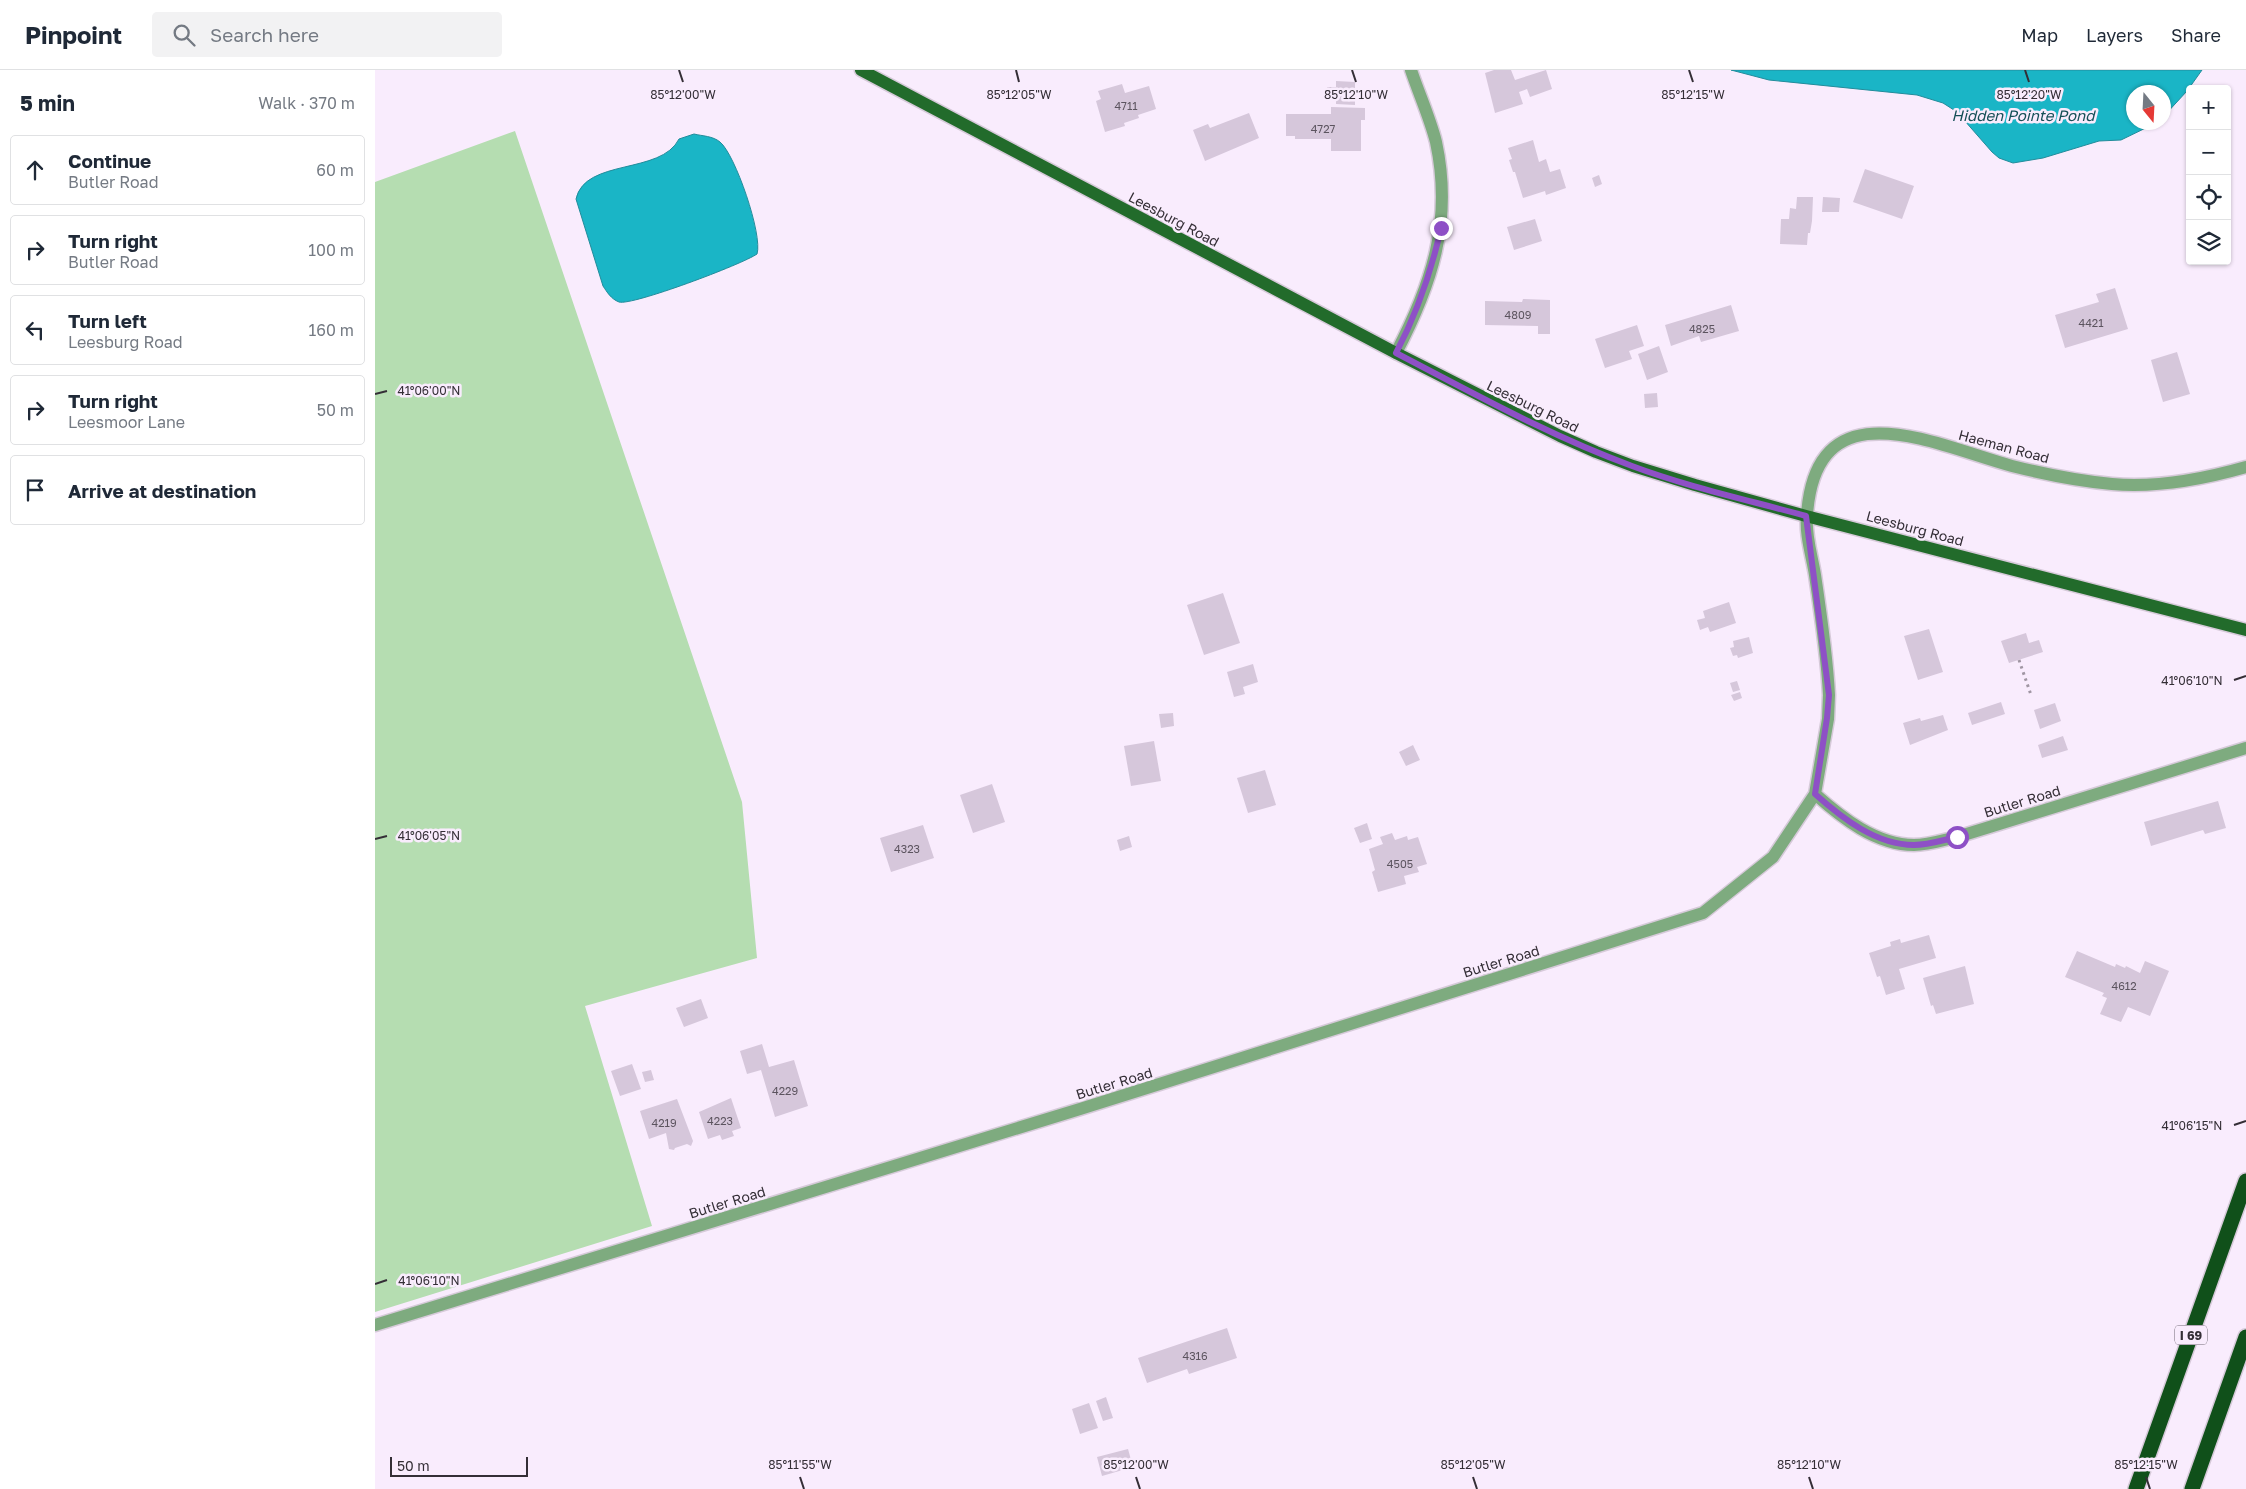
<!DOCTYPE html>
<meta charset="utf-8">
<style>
body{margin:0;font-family:"Golos Text",sans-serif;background:#f2f2f3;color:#1f2937}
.controls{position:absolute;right:15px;top:15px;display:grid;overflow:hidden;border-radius:5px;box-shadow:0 1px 4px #0004}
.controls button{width:45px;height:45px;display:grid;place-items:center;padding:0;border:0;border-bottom:1px solid #e0e1e3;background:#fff;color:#1f2937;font:25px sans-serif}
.compass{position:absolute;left:1751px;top:15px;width:45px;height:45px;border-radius:50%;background:#fff;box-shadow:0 1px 4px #0004;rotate:162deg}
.scale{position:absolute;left:15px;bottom:12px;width:138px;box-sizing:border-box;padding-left:5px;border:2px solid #342e36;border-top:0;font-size:14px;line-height:18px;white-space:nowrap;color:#342e36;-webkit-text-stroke:4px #f9ecfd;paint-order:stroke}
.stop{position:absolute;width:15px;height:15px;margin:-11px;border:4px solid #8e50c6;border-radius:50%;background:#fff}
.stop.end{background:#8e50c6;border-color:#fff;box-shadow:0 1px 5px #0008}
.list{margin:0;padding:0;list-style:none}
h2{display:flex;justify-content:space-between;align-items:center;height:65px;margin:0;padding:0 20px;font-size:21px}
h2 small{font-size:16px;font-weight:400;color:#747a83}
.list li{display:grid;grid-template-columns:32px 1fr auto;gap:15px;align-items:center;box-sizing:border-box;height:70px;margin:0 10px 10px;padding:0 10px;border:1px solid #e0e1e3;border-radius:5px}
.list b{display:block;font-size:19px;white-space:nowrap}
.list p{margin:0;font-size:16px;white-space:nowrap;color:#747a83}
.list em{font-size:16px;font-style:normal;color:#747a83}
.icon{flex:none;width:28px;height:28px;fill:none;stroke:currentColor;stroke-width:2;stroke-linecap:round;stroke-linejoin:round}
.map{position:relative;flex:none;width:1871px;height:1419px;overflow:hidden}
header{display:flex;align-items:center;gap:30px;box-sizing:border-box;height:70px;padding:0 25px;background:#fff;border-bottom:1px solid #e0e1e3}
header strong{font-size:24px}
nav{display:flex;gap:28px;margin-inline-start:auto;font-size:18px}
.search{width:350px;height:45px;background:#f2f2f3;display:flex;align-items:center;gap:12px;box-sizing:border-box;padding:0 18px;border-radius:5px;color:#747a83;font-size:19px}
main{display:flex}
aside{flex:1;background:#fff}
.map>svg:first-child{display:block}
.green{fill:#b5ddb1}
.water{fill:#1ab5c6;stroke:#228c9b}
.building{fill:#d6c7db}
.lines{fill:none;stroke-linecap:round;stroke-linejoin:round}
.minor-casing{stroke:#d6cad9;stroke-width:15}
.major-casing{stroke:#d6cad9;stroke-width:15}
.highway-casing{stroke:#d6cad9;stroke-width:18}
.path{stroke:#a096a3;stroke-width:3;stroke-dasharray:2.5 4;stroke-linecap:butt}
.minor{stroke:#7eab7f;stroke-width:12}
.major{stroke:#226b2b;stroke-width:12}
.highway{stroke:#10501a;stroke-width:15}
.route{stroke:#8e50c6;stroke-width:6}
.ticks{fill:none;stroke:#342e36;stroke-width:2}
.labels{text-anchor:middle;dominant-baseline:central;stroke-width:5;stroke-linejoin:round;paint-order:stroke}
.number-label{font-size:11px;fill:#5c545f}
.shield{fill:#f9ecfd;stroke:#6f6772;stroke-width:1}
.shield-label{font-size:12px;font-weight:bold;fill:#342e36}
.street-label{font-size:14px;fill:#342e36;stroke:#f9ecfd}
.water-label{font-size:15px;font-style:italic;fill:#154f57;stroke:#f9ecfd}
.ticks-label{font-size:12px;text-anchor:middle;fill:#342e36;stroke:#f9ecfd;stroke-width:5;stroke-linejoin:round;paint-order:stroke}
</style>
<header>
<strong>Pinpoint</strong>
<div class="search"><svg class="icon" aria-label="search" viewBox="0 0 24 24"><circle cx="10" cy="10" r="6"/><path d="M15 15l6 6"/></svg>Search here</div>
<nav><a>Map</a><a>Layers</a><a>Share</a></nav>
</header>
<main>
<aside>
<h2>5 min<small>Walk · 370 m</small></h2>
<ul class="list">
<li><svg class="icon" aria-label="ahead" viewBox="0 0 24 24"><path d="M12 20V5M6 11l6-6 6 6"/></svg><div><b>Continue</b><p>Butler Road</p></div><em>60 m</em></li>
<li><svg class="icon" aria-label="right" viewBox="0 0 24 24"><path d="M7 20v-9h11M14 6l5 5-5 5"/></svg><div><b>Turn right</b><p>Butler Road</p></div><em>100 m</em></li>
<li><svg class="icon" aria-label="left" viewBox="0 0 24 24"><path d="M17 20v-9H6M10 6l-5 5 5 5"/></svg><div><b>Turn left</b><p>Leesburg Road</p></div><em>160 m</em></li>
<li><svg class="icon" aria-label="right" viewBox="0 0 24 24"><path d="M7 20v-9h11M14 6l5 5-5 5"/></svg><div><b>Turn right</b><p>Leesmoor Lane</p></div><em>50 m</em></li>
<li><svg class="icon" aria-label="arrive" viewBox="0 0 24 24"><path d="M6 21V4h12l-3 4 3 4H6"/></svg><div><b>Arrive at destination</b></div></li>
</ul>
</aside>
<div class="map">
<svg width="1871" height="1419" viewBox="0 0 1871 1419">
<rect width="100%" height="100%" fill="#f9ecfd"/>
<path class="green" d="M140 61 367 732 382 888 210 936 277 1156 0 1242V112Z"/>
<path class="water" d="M1356 0H1827L1812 21 1789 46 1788 22H1758V52L1781 53 1746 70 1724 71 1668 88 1638 93 1624 88 1617 82 1582 42 1568 33 1542 25 1394 10Z
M319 64C327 66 338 66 345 72 360 84 388 165 382 184 368 194 257 236 244 232 236 229 232 222 228 216L201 129C210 88 286 105 304 69Z"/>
<path class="building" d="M1119 0H1136L1140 10 1171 0 1177 19 1155 27 1152 19 1144 22 1148 34 1120 43 1110 3Z
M961 11 980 12V35L961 34V29H952V17H961Z
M747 14 750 23 774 16 781 39 763 45 764 48 749 53 750 56 730 62 721 31 726 29 723 21Z
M956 37 990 38V50H986V81H956V69H920V66H911V44H956Z
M874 43 884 68 830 91 818 60 833 54 835 58Z
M1158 70 1164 92 1171 89 1175 102 1185 99 1191 118 1171 125 1170 121 1148 128 1140 102H1138L1134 90 1137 89 1133 78Z
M1490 99 1539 116 1527 149 1478 132Z
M1224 105 1227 114 1220 117 1217 108Z
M1422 127H1438L1437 151 1435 163H1433L1432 175 1405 174 1406 149H1414L1415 138 1421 139Z
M1448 127 1465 128 1464 142H1447Z
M1160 149 1167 171 1139 180 1132 157Z
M1740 218 1753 259 1690 278 1680 245 1724 232 1721 224Z
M1148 229 1175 230V264H1163V256L1110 255V231L1147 232Z
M1356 235 1364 261 1326 272 1324 266 1296 276 1290 255Z
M1262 255 1269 276 1254 281 1257 289 1230 298 1220 269Z
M1284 276 1293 302 1272 310 1263 284Z
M1802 282 1815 324 1788 332 1776 290Z
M1282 323 1283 337 1270 338 1269 324Z
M848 523 865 573 829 585 812 535Z
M1354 532 1361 553 1335 562 1333 557 1325 560 1322 550 1330 548 1328 541Z
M1554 559 1568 602 1543 610 1529 566Z
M1651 563 1654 573 1664 570 1668 582 1634 593 1626 571Z
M1374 567 1378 583 1363 588 1362 585 1358 586 1355 578 1359 577 1358 571Z
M878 594 883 612 868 617 870 624 859 627 852 602Z
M1362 611 1365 620 1358 622 1355 613Z
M1365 622 1367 628 1359 631 1356 625Z
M1626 632 1630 644 1597 655 1593 643Z
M1680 633 1686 651 1665 659 1659 640Z
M798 643 799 656 786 658 784 644Z
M1568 645 1573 660 1535 675 1528 653 1545 648 1546 651Z
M1688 666 1693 680 1667 688 1663 675Z
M779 671 786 711 756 716 749 676Z
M1038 675 1045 690 1031 696 1024 682Z
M890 700 901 735 873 743 862 708Z
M617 714 630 752 598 763 585 725Z
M1843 731 1851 758 1830 764 1828 760 1776 776 1769 752Z
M992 753 997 769 985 773 979 758Z
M548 755 559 788 516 802 505 768Z
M1017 763 1020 770 1032 766 1033 770 1043 767 1052 794 1042 797 1044 802 1029 806 1031 814 1003 822 997 802 1000 800 994 779 1008 774 1005 767Z
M754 766 757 777 745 781 742 770Z
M1554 865 1561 888 1524 899 1530 919 1511 925 1505 906 1502 907 1494 883 1516 876 1515 872 1525 869 1526 873Z
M1702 881 1740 897 1741 894 1750 898 1751 896 1765 903 1770 891 1794 901 1775 946 1753 937 1746 952 1725 944 1732 928 1727 926 1729 923 1690 907Z
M1590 896 1599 934 1561 944 1558 935 1556 936 1548 908Z
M326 929 333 948 309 957 301 938Z
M387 974 394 997 419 990 433 1036 400 1047 386 1000 372 1004 365 981Z
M257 994 266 1019 245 1026 236 1001Z
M276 1000 279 1010 270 1012 267 1002Z
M356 1028 366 1058 357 1061 359 1066 347 1070 345 1065 333 1069 324 1042Z
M302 1029 318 1071 316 1076 312 1074 300 1078 299 1080 294 1079 291 1063 274 1069 265 1041Z
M852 1258 862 1288 814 1304 812 1299 772 1313 763 1288Z
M731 1327 738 1348 728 1351 721 1331Z
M714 1333 723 1358 705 1364 697 1339Z
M753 1379 758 1397 727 1406 722 1387Z"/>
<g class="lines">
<defs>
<path id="minor" d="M1021 283C1057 214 1078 151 1061 72 1055 48 1044 24 1036 0
M1440 724C1467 748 1501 775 1539 775 1554 775 1568 770 1582 767L1871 678
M0 1255 705 1039 1328 843 1398 787 1440 724 1453 649 1454 625C1452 585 1446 545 1440 505 1437 486 1430 465 1432 445 1441 314 1560 375 1637 396 1669 404 1703 411 1737 414 1781 418 1829 409 1871 397"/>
<path id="major" d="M486 0 1021 283 1185 366 1221 382 1258 396 1320 415 1431 446 1871 560"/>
<path id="highway" d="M1761 1419 1871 1111
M1817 1419 1871 1267"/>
</defs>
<use href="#minor" class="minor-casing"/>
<use href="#major" class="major-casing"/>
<use href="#highway" class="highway-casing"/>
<path class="path" d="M1644 590 1656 625"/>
<use href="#minor" class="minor"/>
<use href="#major" class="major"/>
<use href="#highway" class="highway"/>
</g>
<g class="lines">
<path class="route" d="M1066 158C1056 203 1042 243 1021 283 1098 323 1175 366 1257 396 1313 417 1373 430 1431 446L1454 625 1452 648 1440 724C1467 748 1501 775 1539 775 1553 775 1568 770 1582 767"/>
</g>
<path class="ticks" d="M304 0 308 12M641 0 644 12M977 0 981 12M1314 0 1318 12M1650 0 1654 12M0 324 12 321M1859 610 1871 606M0 769 12 766M1859 1055 1871 1051M0 1214 12 1210M425 1407 429 1419M761 1407 765 1419M1098 1407 1102 1419M1434 1407 1438 1419M1771 1407 1775 1419"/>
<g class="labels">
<g class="number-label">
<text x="751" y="35">4711</text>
<text x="948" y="58">4727</text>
<text x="1143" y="244">4809</text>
<text x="1716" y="252">4421</text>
<text x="1327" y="258">4825</text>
<text x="532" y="778">4323</text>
<text x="1025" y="793">4505</text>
<text x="1749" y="915">4612</text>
<text x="410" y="1020">4229</text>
<text x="345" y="1050">4223</text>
<text x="289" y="1052">4219</text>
<text x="820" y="1285">4316</text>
</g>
<rect class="shield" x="1800" y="1255.5" width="32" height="19" rx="4"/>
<g class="shield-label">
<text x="1816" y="1265">I 69</text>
</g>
<g class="street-label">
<text transform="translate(799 149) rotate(28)">Leesburg Road</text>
<text transform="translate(1158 336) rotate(26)">Leesburg Road</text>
<text transform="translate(1629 376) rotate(15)">Haeman Road</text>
<text transform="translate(1540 458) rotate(15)">Leesburg Road</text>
<text transform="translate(1647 731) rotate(-17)">Butler Road</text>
<text transform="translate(1126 891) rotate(-17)">Butler Road</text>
<text transform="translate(739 1013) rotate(-17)">Butler Road</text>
<text transform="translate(352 1132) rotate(-17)">Butler Road</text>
</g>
<g class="water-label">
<text x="1648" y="45">Hidden Pointe Pond</text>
</g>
</g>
<g class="ticks-label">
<text x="308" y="29">85°12'00"W</text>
<text x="644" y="29">85°12'05"W</text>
<text x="981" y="29">85°12'10"W</text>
<text x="1318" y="29">85°12'15"W</text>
<text x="1654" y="29">85°12'20"W</text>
<text x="54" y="325">41°06'00"N</text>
<text x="1817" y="615">41°06'10"N</text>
<text x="54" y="770">41°06'05"N</text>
<text x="1817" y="1060">41°06'15"N</text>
<text x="54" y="1215">41°06'10"N</text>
<text x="425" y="1399">85°11'55"W</text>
<text x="761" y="1399">85°12'00"W</text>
<text x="1098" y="1399">85°12'05"W</text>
<text x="1434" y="1399">85°12'10"W</text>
<text x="1771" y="1399">85°12'15"W</text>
</g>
</svg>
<div class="controls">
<button>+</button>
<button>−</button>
<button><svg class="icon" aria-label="locate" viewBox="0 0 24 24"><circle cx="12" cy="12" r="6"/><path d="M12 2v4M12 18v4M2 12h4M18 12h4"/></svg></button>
<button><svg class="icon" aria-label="layers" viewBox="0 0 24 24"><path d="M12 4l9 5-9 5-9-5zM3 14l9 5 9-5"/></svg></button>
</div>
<svg class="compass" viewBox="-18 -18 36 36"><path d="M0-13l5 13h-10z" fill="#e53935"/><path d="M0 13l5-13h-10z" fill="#747a83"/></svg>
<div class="scale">50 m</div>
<div class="stop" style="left:1582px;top:767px"></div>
<div class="stop end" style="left:1066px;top:158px"></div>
</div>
</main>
